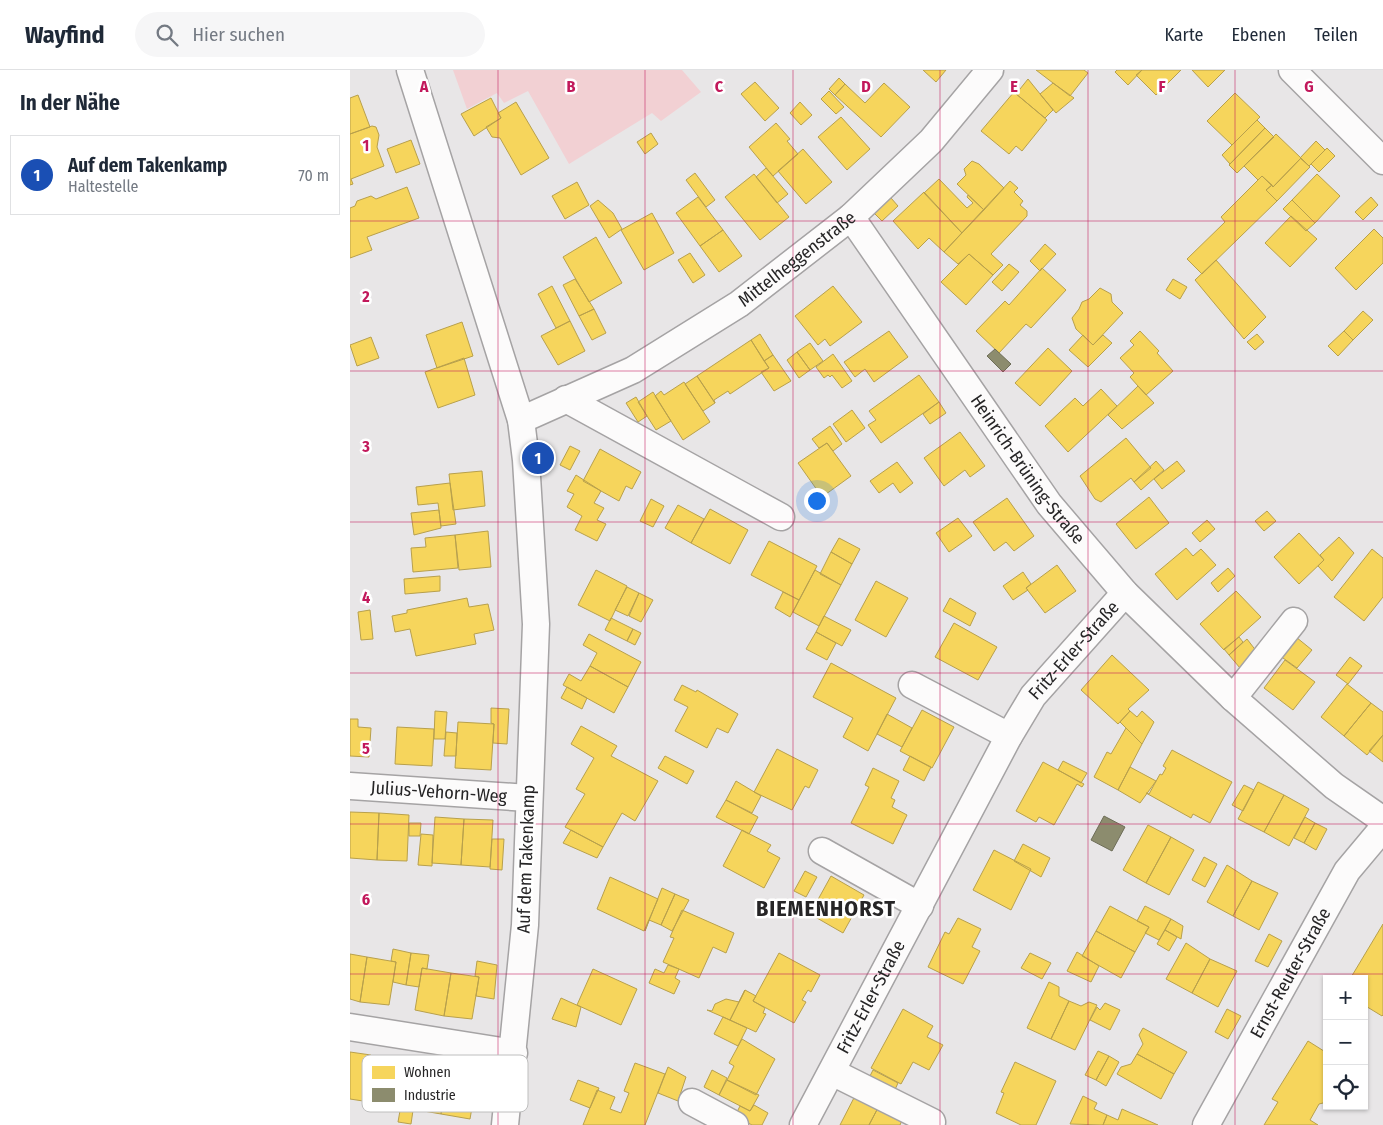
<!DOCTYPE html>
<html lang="de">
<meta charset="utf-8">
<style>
body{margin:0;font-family:"Fira Sans Condensed",sans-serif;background:#f6f6f7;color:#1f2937}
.controls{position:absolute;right:15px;bottom:15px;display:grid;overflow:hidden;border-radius:0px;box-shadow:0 1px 4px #0004}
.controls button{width:45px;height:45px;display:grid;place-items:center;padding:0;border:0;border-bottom:1px solid #e0e1e3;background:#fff;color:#1f2937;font:25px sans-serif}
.you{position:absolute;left:466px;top:430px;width:18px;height:18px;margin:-12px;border:4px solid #fff;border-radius:50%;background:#1a73e8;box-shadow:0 0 0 8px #1a73e833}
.badge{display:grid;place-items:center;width:32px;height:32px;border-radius:50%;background:#6a696a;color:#fff;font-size:16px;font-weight:700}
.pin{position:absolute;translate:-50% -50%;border:2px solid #fff;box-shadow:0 1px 5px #0006}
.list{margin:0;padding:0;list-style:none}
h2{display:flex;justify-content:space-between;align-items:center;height:65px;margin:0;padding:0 20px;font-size:21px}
h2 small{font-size:16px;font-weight:400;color:#747a83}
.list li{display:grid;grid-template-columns:32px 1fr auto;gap:15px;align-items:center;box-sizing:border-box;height:80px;margin:0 10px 10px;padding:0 10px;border:1px solid #e0e1e3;border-radius:0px}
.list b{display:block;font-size:19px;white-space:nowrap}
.list p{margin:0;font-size:16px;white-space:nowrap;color:#747a83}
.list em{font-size:16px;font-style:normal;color:#747a83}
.icon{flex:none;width:28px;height:28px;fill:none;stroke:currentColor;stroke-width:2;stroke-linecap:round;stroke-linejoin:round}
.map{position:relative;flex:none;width:1033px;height:1055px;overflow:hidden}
header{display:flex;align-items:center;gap:30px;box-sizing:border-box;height:70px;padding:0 25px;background:#fff;border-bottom:1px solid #e0e1e3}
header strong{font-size:24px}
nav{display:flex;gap:28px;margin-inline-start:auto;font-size:18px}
.search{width:350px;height:45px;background:#f6f6f7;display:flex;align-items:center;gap:12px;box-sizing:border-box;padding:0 18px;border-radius:28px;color:#747a83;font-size:19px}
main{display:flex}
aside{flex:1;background:#fff}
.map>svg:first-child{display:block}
.green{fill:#f2d0d3}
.homes{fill:#f6d55c;stroke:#b8a04c}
.industry{fill:#8c8c6e;stroke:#6d6d58}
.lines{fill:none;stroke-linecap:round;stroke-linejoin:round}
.street-casing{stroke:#a5a3a4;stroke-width:29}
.street{stroke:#fcfbfb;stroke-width:26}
.grid{fill:none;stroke:#c2185b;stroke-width:1;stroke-opacity:0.55}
.labels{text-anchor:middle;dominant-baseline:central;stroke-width:5;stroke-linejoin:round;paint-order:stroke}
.street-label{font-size:18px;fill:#262526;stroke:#fff}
.district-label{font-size:22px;font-weight:bold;letter-spacing:1px;fill:#262526;stroke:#fff}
.key{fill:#fff;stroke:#bebebe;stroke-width:1}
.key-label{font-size:14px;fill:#262526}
.grid-label{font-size:16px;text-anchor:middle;font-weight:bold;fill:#c2185b;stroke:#fff;stroke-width:5;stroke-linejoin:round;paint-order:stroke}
</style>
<header>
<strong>Wayfind</strong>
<div class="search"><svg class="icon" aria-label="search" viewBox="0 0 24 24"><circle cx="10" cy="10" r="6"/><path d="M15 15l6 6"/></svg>Hier suchen</div>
<nav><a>Karte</a><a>Ebenen</a><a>Teilen</a></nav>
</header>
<main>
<aside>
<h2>In der Nähe<small></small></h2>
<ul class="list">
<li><span class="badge" style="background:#1a4fb4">1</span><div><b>Auf dem Takenkamp</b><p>Haltestelle</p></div><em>70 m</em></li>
</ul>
</aside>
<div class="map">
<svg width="1033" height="1055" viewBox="0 0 1033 1055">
<rect width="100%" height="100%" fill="#e8e6e7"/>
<path class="green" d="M103 0H332L351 22 311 51 302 43 219 94 178 21 154 33 147 23 117 39Z"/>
<path class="homes" d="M573 0H596L586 12Z
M686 0H734L738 3 720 26Z
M767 0H792L778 15 765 2Z
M792 0H831L806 25 786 5Z
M842 0H875L858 17Z
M489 8 495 14 485 25 479 19Z
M678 9 703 40 695 48 666 24Z
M405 12 429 38 415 51 391 24Z
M534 13 560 37 531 67 485 25 495 14 515 33Z
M703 13 724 28 706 43 690 24Z
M479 21 494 37 486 44 471 29Z
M664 22 697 50 672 81 666 76 659 84 631 61Z
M885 23 910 47 882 75 857 51Z
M8 25 20 57 0 64V28Z
M141 28 151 48 124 66 111 44Z
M166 32 199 88 171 105 150 68 142 67 136 57 151 48 148 43Z
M450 32 462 45 451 55 440 43Z
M491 47 520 79 497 100 468 67Z
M907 50 915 58 880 94 872 85Z
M426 53 440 69 437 71 448 84 423 106 399 77Z
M22 56 26 57 29 65 27 77 34 96 1 109 3 114 0 115V64Z
M915 58 924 67 887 103 879 95Z
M301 63 308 74 295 84 287 72Z
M926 64 951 88 923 117 912 106 908 110 894 96Z
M61 70 70 94 46 103 37 79Z
M966 71 975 80 959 96 950 88Z
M977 78 985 86 969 102 961 94Z
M453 79 482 112 456 134 428 101Z
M951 88 960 97 927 131 916 120 922 115 923 117Z
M622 91 629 94 654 118 634 140 607 114 616 105 614 99Z
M416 98 438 124 427 133 406 107Z
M345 103 365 130 356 137 336 110Z
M404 104 439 147 410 170 375 127Z
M967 104 990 126 965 153 942 130Z
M912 106 922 115 916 120 927 131 852 204 837 189 875 152 871 147Z
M589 109 617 138 623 133 617 127 618 125 634 140 612 163 574 123Z
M660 111 668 118 664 122 673 131 670 135 677 141V146L641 184 653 195 643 205 619 184 608 194 594 182Z
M227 112 239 135 215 149 202 126Z
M57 117 69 148 17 167 22 180 0 188V138L5 136 7 131 21 126 26 129Z
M574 122 612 163 594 182 579 168 568 179 543 151Z
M348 127 373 160 350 176 326 143Z
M1021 127 1028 135 1013 150 1005 142Z
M541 128 548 136 532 151 524 143Z
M248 130 263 143 272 159 259 168 240 136Z
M942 130 965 153 956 161 933 139Z
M302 143 324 183 294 200 271 160Z
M941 146 967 169 940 197 915 173Z
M1024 159 1033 168V193L1006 220 985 198Z
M373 160 392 186 369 202 350 176Z
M246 167 272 213 239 232 213 187Z
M695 174 706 184 690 201 680 191Z
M340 183 355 205 343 213 328 190Z
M619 184 643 205 616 235 591 212Z
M866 190 916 247 894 269 845 210Z
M659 194 669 202 652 221 642 212Z
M692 198 716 220 681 258 676 254 649 283 626 261 655 231 659 235Z
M225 209 244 239 229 246 213 215Z
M823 209 837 217 830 229 816 220Z
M202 216 220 251 206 258 188 224Z
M483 216 512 252 480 276 475 269 468 275 445 246Z
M750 218 761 224 762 232 773 243 743 275 726 259 722 248 729 239 732 232 739 229Z
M244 239 256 263 242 270 229 246Z
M1013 241 1023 250 1003 270 994 261Z
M220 251 235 281 208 295 191 266Z
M112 252 123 286 87 298 76 265Z
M539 261 558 287 524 312 515 299 505 307 494 292Z
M790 261 809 281 807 283 823 301 796 325 780 307 784 303 770 288 784 275 780 271Z
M994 261 1003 270 988 286 978 276Z
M410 264 423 285 414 291 401 270Z
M907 264 914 272 905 280 897 272Z
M733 265 743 275 753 265 762 273 738 297 719 280Z
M21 267 29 288 7 296 0 275Z
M401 270 419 298 380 324 378 321 364 330 365 333 347 306Z
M460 273 473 291 460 300 447 282Z
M698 278 722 301 690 336 665 313Z
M447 282 460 300 449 308 437 290Z
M483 284 502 311 492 318 482 305 480 307 478 305 474 308 466 297Z
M423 285 441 311 424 321 411 302 419 298 414 291Z
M114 288 125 325 88 338 75 302Z
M569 305 589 332 531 373 518 355 526 350 519 341Z
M347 306 365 333 353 341 335 314Z
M334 312 360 352 333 370 305 326 311 321 314 325Z
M788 316 804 333 772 359 758 345Z
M751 319 767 336 718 382 695 356 725 328 733 336Z
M303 322 321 351 306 360 288 332Z
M286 327 297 346 288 352 276 333Z
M589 332 596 343 580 354 573 344Z
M502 340 515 358 496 372 483 354Z
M480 356 492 374 483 381 477 373 469 378 462 369Z
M610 362 635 396 620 407 615 400 594 416 574 388Z
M776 368 801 398 784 412 781 408 751 432 745 429 730 406Z
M477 373 501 406 472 427 448 393Z
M220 376 230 381 220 400 210 395Z
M250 379 291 402 282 419 276 416 269 431 233 411Z
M806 391 814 400 791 420 784 412Z
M827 391 835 401 812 419 804 409Z
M547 392 563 413 550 423 543 413 529 423 520 411Z
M132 401 135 436 103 440 99 404Z
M226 405 251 421 244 433 254 438 247 450 256 454 247 471 225 460 232 446 217 437 224 424 217 421Z
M100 413 106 454 91 456 88 433 68 435 66 417Z
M799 427 819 453 786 479 766 454Z
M657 428 684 466 664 481 656 472 644 481 623 452Z
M301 429 314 436 303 457 290 451Z
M328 435 354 449 341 473 315 458Z
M360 439 398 460 380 494 341 473Z
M89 440 91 458 64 465 61 443Z
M917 441 926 451 914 461 905 451Z
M608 448 622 466 599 482 586 463Z
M857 450 865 459 850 472 842 463Z
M138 461 141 497 109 500 105 465Z
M949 463 974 490 949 514 924 487Z
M105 465 108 498 63 502 61 478 76 477 75 468Z
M989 467 1004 483 982 511 968 496 974 490 970 485Z
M489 468 510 479 502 494 481 482Z
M419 471 467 496 449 530 401 505Z
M836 478 843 486 851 479 866 495 827 530 805 504Z
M1022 479 1033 488V527L1014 551 984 527Z
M481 482 502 494 491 515 470 504Z
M707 495 726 521 695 543 676 518Z
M878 498 885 506 868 522 861 513Z
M246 500 277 516 260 551 228 535Z
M465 500 491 515 469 556 443 542Z
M673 502 681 514 676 518 678 520 663 530 653 516Z
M90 506V521L55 524 54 509Z
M526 511 558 528 536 567 505 550Z
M277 517 289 523 278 546 265 540Z
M886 521 911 547 874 580 850 554Z
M433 522 449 530 440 547 425 538Z
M289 523 303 530 291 552 279 546Z
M117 528 119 537 138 534 144 560 124 564 126 574 66 586 60 559 45 562 42 546 57 543V540Z
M600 528 626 543 620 556 593 541Z
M20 540 23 569 11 570 8 542Z
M474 546 501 560 492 576 466 562Z
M261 548 283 559 277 571 255 560Z
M604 553 647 577 628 610 585 587Z
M283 559 291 563 285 575 277 571Z
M466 562 486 573 477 590 456 579Z
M941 563 962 580 947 598 926 583Z
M239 564 291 592 278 617 240 596 247 583 233 575Z
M889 567 893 572 879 585 874 579Z
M897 569 907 582 890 598 879 585Z
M762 585 799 620 778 639 780 641 768 654 731 620Z
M1000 587 1012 596 998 614 986 605Z
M935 590 965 612 943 640 914 618Z
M481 593 546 628 518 681 493 667 503 648 463 627Z
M240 596 278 617 264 643 213 615 219 604 231 611Z
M997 614 1021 633 994 666 971 647Z
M332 615 346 622 347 620 388 644 378 663 367 658 357 678 325 661 338 637 324 630Z
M217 617 237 628 232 639 211 628Z
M1021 633 1033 642V665L1017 685 994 666Z
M141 638 159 639 157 674 143 673 144 654 141 653Z
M572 640 604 657 582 698 550 681Z
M85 641 97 642 95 669H84Z
M780 641 787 647 792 641 804 652 792 674 770 652Z
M537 644 562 658 552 677 527 664Z
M0 649H8V657L21 658 19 687 0 686Z
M108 652 144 654 141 700 105 698Z
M231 656 267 676 261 686 308 711 285 751 272 743 253 777 215 757 235 724 226 719 244 688 221 674Z
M47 657 84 659 82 696 45 694Z
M776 658 792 674 768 720 744 707 757 682 761 684Z
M96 662 107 663 106 686H94Z
M1033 665V692L1019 681Z
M427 679 468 700 459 718 455 716 442 740 404 722Z
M822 680 882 712 860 753 843 744 841 748 796 723 799 724 810 704 812 705 816 698 813 696Z
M315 686 344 701 337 714 308 698Z
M560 686 581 697 574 711 553 700Z
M713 691 737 703 731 713 708 700Z
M693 692 734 714 732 717 727 714 704 755 689 747 686 752 666 741Z
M780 697 806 711 790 733 768 720Z
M523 698 549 711 541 728 545 730 542 737 557 745 543 774 501 753 519 717 515 715Z
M386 711 411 726 402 743 376 730Z
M908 712 934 725 914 762 888 749Z
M894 715 904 720 893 741 882 735Z
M934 725 959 739 939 776 914 762Z
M376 730 408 747 399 764 366 747Z
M0 742 29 743 27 790 0 788Z
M29 743 59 745 57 791 27 790Z
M85 747 114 749 111 795 82 793Z
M955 747 965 753 954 773 944 768Z
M114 749 143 750 140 797 111 795Z
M59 753H71L70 766H59Z
M965 753 977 759 966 780 954 773Z
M798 755 821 767 796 813 773 800Z
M221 760 253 777 247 788 213 773Z
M392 760 421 775 417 781 430 788 414 818 373 796Z
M71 764 83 765 82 796 68 795Z
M821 767 844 780 819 825 796 813Z
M142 769H154L152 800 140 799Z
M673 774 700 788 691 807 664 791Z
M644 780 681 799 661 840 623 820Z
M854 787 867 794 855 817 842 810Z
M877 795 902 811 883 846 857 832Z
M455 801 467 807 456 827 444 821Z
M481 806 514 825 493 863 460 844Z
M260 807 308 829 294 861 247 839Z
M902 811 928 823 909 860 883 846Z
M312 818 325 824 311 855 299 850 295 861Z
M325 824 339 830 322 861 311 855Z
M760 836 799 857 785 882 746 861Z
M795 836 821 849 809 870 795 863 799 857 787 851Z
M332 840 384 863 376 883 363 877 349 908 313 892 324 868 320 867Z
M608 848 631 859 622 877 630 881 613 914 578 897 595 862 599 864Z
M821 849 833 856 831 869 815 860Z
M1033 854V945L1032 946 1014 935V909H1000Z
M815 860 827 867 819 881 807 874Z
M746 861 785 882 771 908 732 886Z
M919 864 932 871 918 897 905 891Z
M836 873 860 889 842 923 816 909Z
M43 879 61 883 56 915 43 912 46 892 41 891Z
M727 882 749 896 741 912 717 901Z
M61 883 79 885 77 899 72 898 69 917 56 915Z
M429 883 470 905 461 922 458 920 452 930 456 932 444 953 403 931Z
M680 883 701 893 692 909 671 898Z
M0 884 17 887 10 932 0 929Z
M17 887 46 892 39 935 10 932Z
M860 889 887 901 868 937 842 923Z
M127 891 147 895 144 929 126 926 129 907 125 906Z
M318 895 329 899 325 908 330 911 324 924 299 913 305 899 314 903Z
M72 898 101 903 94 946 65 940Z
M243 899 287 919 271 955 227 935Z
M101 903 129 907 122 949 94 946Z
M699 912 709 917V926L719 931 701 969 677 958Z
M395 920 380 950 357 940 362 941 365 934 376 929 389 932Z
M395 920 406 926 403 931 415 938 413 943 416 944 406 962 380 950Z
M211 928 231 937 226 957 202 949Z
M719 931 731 936 739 932 747 935 725 980 701 969Z
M755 933 770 940 760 960 740 950 747 937 750 940Z
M553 939 583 956 577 967 593 975 579 1000 563 992 551 1014 521 998Z
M877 939 891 946 878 969 865 962Z
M373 947 397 958 388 976 364 964Z
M793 958 837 982 824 1004 787 984 793 974 789 965Z
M392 969 425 989 406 1025 377 1010 384 996 379 993Z
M958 971 977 983V1032L969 1034 960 1050 968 1055H914L928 1032 922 1029Z
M748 981 759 986 746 1010 735 1005Z
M0 982 21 985 13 1031 0 1029Z
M787 984 824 1004 811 1029 767 1004 771 997 781 994Z
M759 986 769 992 756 1016 746 1010Z
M665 992 706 1011 686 1055H671L646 1043 654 1023 651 1022Z
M285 993 315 1004 295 1055H233L247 1020 265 1027 260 1039 271 1043 279 1023 274 1021Z
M70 994 98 998 91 1044 62 1039Z
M318 997 336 1007 328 1031 308 1023Z
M98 998 128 1003 120 1049 91 1044Z
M362 1000 377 1008 369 1025 354 1017Z
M523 1000 548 1013 543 1024 517 1012Z
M228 1010 249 1018 240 1038 220 1030Z
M377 1010 409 1025 400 1041 369 1025Z
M54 1018 66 1020 61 1054 48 1052Z
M507 1022 530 1034 519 1055H490Z
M733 1026 747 1033 744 1039 757 1045 753 1055 720 1054Z
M530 1034 554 1046 550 1055H519Z
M404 1035 418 1043 412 1055H402L385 1046 390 1036 400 1041Z
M772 1039 808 1055H753L757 1045 768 1050Z"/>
<path class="industry" d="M645 279 661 294 653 302 637 286Z
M754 746 775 757 762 781 741 770Z"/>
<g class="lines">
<defs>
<g id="street">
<path d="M60 0 171 350 176 390 186 554 175 855 155 1055"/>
<path d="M942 0 1033 91"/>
<path id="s1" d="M501 147 699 434 775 523 883 628 984 716 1033 750"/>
<path d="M216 329 431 447"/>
<path id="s2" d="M171 350 283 300 389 234 501 147 581 71 640 0"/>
<path d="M562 615 659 666"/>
<path d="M883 628 944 551"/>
<path id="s3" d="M0 716 178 728"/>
<path d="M472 781 570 836"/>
<path d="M0 957 164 983"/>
<path d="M482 1002 582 1052"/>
<path d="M342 1032 385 1055"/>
<path id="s4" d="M453 1055 659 666 683 626 775 523"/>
<path id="s5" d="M856 1055 997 801 1033 758"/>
</g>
</defs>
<use href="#street" class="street-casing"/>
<use href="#street" class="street"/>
</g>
<path class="grid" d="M148 0V1055M295 0V1055M443 0V1055M590 0V1055M738 0V1055M885 0V1055M0 151H1033M0 301H1033M0 452H1033M0 603H1033M0 754H1033M0 904H1033"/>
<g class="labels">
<g class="street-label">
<text stroke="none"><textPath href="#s2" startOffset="321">Mittelheggenstraße</textPath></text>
<text stroke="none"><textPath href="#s1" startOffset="308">Heinrich-Brüning-Straße</textPath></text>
<text stroke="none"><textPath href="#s4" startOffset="548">Fritz-Erler-Straße</textPath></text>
<text stroke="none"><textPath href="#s3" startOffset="89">Julius-Vehorn-Weg</textPath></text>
<text transform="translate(176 789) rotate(-88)">Auf dem Takenkamp</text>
<text stroke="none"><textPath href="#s5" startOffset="174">Ernst-Reuter-Straße</textPath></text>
<text stroke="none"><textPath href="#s4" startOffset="145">Fritz-Erler-Straße</textPath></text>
</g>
<g class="district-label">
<text x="476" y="838">BIEMENHORST</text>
</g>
</g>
<rect x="12" y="985" width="166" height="57" rx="8" class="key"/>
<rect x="22" y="996" width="23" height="13" fill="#f6d55c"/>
<rect x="22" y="1018" width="23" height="14" fill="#8c8c6e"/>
<g class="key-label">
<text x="54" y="1007">Wohnen</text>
<text x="54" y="1030">Industrie</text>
</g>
<g class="grid-label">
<text x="74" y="22">A</text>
<text x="221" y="22">B</text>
<text x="369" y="22">C</text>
<text x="516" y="22">D</text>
<text x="664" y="22">E</text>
<text x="812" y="22">F</text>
<text x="959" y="22">G</text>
<text x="16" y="81">1</text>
<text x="16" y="232">2</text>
<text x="16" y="382">3</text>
<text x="16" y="533">4</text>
<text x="16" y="684">5</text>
<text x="16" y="835">6</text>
</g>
</svg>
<div class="controls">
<button>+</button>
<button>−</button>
<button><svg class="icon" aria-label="locate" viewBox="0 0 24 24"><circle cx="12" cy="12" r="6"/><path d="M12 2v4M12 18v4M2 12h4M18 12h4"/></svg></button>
</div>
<div class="you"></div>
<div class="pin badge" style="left:188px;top:388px;background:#1a4fb4">1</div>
</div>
</main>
